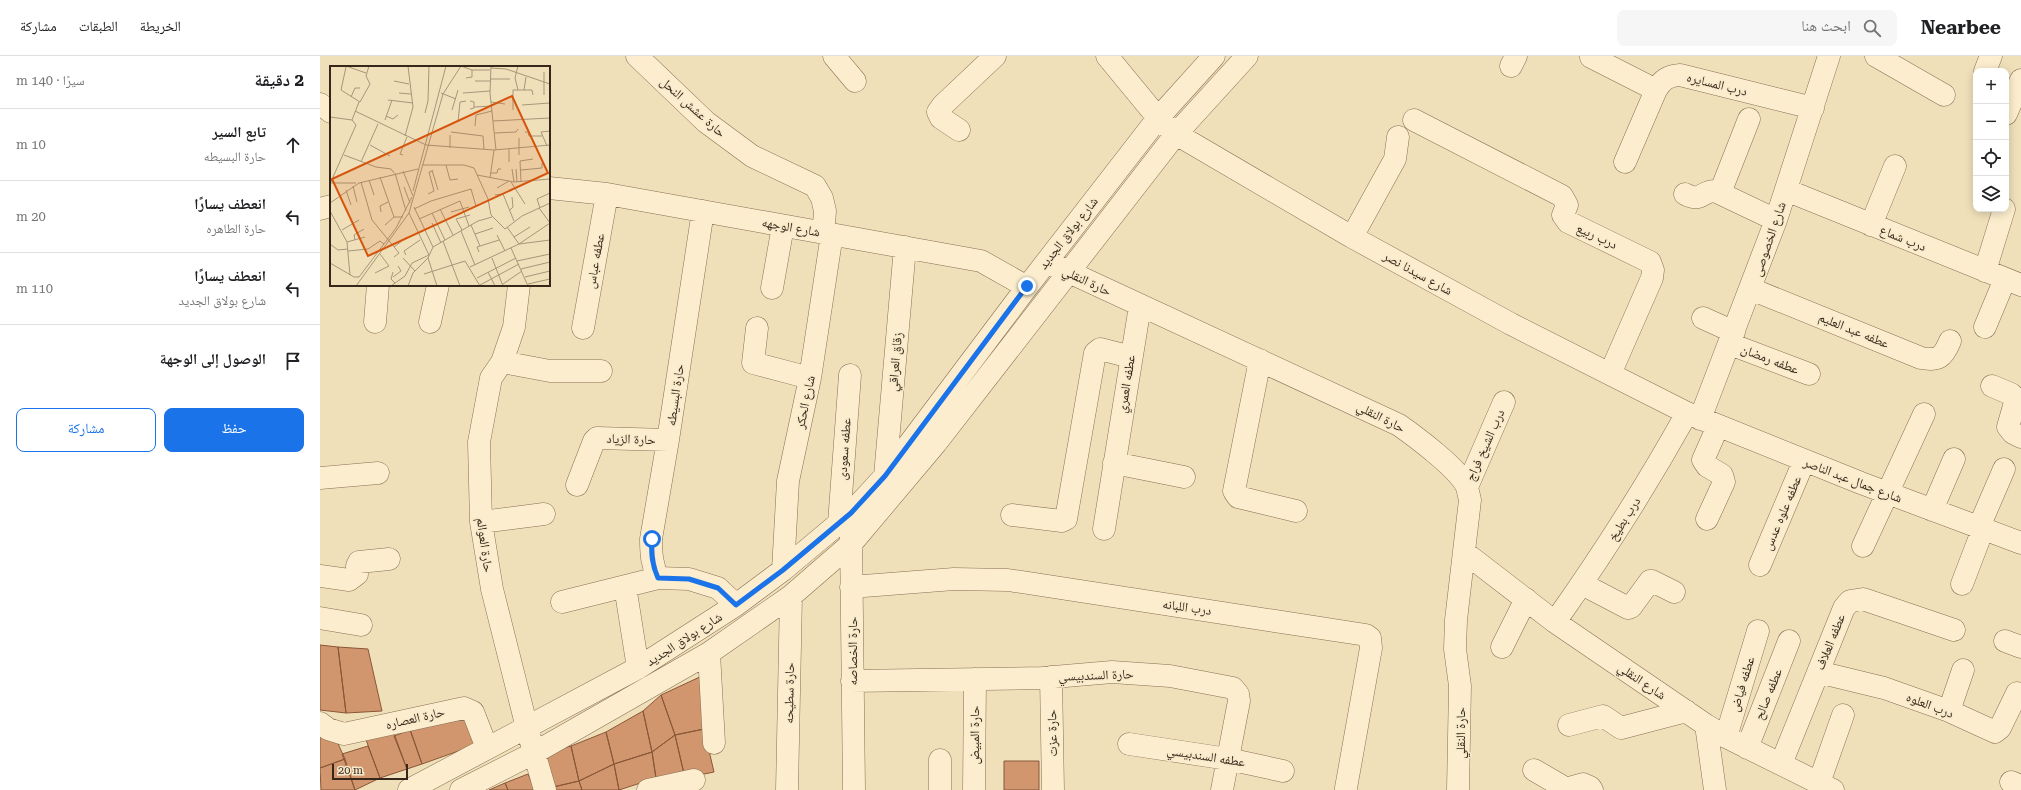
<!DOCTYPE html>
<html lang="ar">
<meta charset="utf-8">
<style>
body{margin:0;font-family:"Roboto Serif","Noto Naskh Arabic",serif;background:#f6f6f6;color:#202124;direction:rtl}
.controls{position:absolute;right:12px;top:12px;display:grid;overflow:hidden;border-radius:8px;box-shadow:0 2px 10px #0003}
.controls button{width:36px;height:36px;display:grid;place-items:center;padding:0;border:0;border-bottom:1px solid #e0e0e0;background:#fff;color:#202124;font:20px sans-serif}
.scale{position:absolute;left:12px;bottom:10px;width:76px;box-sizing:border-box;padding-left:4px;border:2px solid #36271a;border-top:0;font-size:11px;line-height:14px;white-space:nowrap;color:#36271a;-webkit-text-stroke:3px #f7eaca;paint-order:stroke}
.stop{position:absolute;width:12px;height:12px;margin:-9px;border:3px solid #1a73e8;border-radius:50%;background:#fff}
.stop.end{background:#1a73e8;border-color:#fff;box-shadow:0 1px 4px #0008}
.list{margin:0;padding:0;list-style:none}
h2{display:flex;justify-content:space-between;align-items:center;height:52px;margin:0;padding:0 16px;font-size:17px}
h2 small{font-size:13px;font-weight:400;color:#757577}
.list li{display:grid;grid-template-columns:26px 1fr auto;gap:12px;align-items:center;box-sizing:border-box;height:72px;padding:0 16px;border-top:1px solid #e0e0e0}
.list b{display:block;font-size:15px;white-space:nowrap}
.list p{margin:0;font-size:13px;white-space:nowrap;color:#757577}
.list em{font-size:13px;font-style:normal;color:#757577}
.actions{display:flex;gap:8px;padding:12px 16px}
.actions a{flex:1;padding:9px 0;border:1px solid #1a73e8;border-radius:8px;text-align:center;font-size:14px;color:#1a73e8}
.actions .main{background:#1a73e8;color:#fff}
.icon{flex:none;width:22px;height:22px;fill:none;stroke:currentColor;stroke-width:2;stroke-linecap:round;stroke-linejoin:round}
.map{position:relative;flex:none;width:1701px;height:734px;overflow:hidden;direction:ltr}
header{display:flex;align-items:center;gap:24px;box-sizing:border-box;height:56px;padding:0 20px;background:#fff;border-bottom:1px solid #e0e0e0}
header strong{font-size:19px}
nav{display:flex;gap:22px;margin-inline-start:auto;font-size:14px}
.search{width:280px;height:36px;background:#f6f6f6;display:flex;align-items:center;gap:10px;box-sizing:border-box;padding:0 14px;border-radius:8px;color:#757577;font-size:15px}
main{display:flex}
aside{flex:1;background:#fff}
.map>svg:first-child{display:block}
.building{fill:#d1966d;stroke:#895738}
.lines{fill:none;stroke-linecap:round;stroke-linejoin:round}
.minor-casing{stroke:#886f53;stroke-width:23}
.minor{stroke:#fbedcd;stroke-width:22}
.route{stroke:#1a73e8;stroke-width:5}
.labels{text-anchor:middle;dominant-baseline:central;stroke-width:3;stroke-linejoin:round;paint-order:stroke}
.street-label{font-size:13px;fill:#36271a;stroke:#f7eaca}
.inset-road{fill:none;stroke:#a6967a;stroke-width:1}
.view{fill:#d6540d;fill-opacity:0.15;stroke:#d6540d;stroke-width:2}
.inset-edge{fill:none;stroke:#36271a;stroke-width:2}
</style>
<header>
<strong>Nearbee</strong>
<div class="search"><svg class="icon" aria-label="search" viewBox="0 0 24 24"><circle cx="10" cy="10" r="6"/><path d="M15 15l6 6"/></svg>ابحث هنا</div>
<nav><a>الخريطة</a><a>الطبقات</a><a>مشاركة</a></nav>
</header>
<main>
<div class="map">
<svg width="1701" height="734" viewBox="0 0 1701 734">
<rect width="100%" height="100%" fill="#f0e0ba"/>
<path class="building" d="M0 589 18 591 26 657 0 654Z
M18 591 48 593 62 655 26 657Z
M384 619V673L355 679 341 639Z
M341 639 355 679 332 696 323 655Z
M149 654 161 687 102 708 89 670Z
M323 655 332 696 294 708 286 676Z
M0 671 14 679 25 703 0 712Z
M72 672 87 713 60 722 45 681Z
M384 673 394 716 365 722 355 679Z
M90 674 102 708 87 713 74 680Z
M286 676 294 708 259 725 251 690Z
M355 679 365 722H336L332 696Z
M48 690 60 722 35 734 22 698Z
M251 690 259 725 229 732 226 706 230 698 236 694Z
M332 696 336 722 299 734 294 708Z
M25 703 35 734H1L0 712Z
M684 705H719V734H684Z
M294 708 299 734H262L259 725Z
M208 718 215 734H188L185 727Z
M259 725 262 734H229V732Z
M185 727 188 734H169Z"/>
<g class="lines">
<defs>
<path id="minor" d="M317 0 386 66 432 100 495 130 502 142 505 155 504 168 500 176
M514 0 535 25
M787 0 838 62 856 78 1032 181 1191 268 1367 357 1541 427 1701 487
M1556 0 1624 39
M1271 1 1336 34
M1191 10 1196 0
M1665 15 1671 0
M0 48 11 56
M1686 58 1701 24
M1094 64 1242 140 1247 149 1243 159 1248 166 1330 206 1333 214 1332 222 1290 318
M639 74 621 62 618 56 623 49 675 0
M1305 106 1336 34C1343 23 1348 20 1360 19L1493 52
M229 132 287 138 661 205 707 231
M1466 134 1701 229
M1400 137 1429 63
M1365 138C1381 147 1381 135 1395 135L1456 164
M0 153 11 150
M1551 169 1575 110
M1032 181 1075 103 1078 81
M736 210 1079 369C1096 381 1139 413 1147 431 1148 435 1149 440 1150 444L1136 564 1135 593 1140 630 1138 734
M1665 215 1684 153
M199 229 194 271 182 306 171 322 159 386 161 466 172 533 207 672 225 734
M452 232 463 170
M1431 233 1601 302C1618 305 1623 302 1630 285
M1383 262 1414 276
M55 266 58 229
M110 266 118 229
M1665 271 1685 223
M263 272 287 138
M437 272 433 307 490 322
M1410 288 1489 318
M940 304 914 435 918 441 976 455
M182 306 230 315H281
M1672 330 1691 338 1696 343 1688 371 1693 377 1701 381
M1380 363 1456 164 1509 0
M794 407 864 421
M565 420 585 191
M0 422 58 417
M257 429 274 385 277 382 348 384
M1147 431 1184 346
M1612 454 1634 403
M692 459 742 465 746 463 775 297 780 293 811 301
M1387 463 1404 426 1402 419 1387 410 1383 404 1398 370
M161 466 224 458
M519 467 530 319
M1659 471 1684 413
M784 473 820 250
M531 479 534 734
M1543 490 1604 358
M1144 496 1235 566 1386 669 1406 681 1513 734
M1440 509 1484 405
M463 514 468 425 490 322 512 178
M0 520 29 524 37 518V510L39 506 69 503
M338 522C332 509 331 498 331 483L348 384 383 155
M1262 528 1308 552 1311 551 1330 525H1332L1354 536
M1642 528 1663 473
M305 530 318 612
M531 531 634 523 688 524 1046 579 1050 582 1051 592 1026 732
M242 546 338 522 369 523 398 532 416 549
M0 562 41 569
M1235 566C1283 498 1327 429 1367 357
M1685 585 1701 591
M1182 591 1206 543
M389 597 394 687
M1498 616 1564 632 1629 655 1675 676 1680 672 1697 637
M731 621 733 734
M532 625 722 622 792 616 850 620 913 632 918 638 919 645 902 734
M1629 655 1643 614
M0 667 8 673 24 678 144 652 153 656 167 692
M1249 669 1283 660 1301 672 1366 655
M1386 669 1395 734
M1406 681 1438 575
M809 688 908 703 963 715
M1427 692 1469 585
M1461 708 1524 552 1530 545 1543 543 1634 574
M1214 714 1245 732H1249L1263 728 1270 731 1272 734
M1691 726 1701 730
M1499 727 1523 659
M89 734 318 612 416 549 463 514 531 457 565 420 707 231 838 62 894 0
M141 734 214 697 389 597 471 540 531 488 616 387 856 78 927 0
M328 734 374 724
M467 734 471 540
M620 734V704
M654 734 655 623"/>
</defs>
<use href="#minor" class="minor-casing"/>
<use href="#minor" class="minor"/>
</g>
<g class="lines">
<path class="route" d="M332 483C331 498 332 509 338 522L369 523 398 532 416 549 463 514 531 457 565 420 707 230"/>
</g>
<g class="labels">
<g class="street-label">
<text transform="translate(1397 28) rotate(14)">درب المسايره</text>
<text transform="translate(373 51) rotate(42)">حارة عشش النحل</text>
<text transform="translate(471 171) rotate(10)">شارع الوجهه</text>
<text transform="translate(748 177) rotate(-52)">شارع بولاق الجديد</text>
<text transform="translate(1277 180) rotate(25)">درب ربيع</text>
<text transform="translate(1583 182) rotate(22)">درب شماع</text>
<text transform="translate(1449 183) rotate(-71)">شارع الخصوصى</text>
<text transform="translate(275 205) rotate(-80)">عطفه عباس</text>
<text transform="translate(1098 217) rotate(29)">شارع سيدنا نصر</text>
<text transform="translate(767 225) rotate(25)">حارة النقلي</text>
<text transform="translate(1534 274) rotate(22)">عطفه عبد العليم</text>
<text transform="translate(1450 303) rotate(21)">عطفه رمضان</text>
<text transform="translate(575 306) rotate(-85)">زقاق العراقي</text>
<text transform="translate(806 328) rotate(-81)">عطفه العمري</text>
<text transform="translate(355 339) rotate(-82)">حارة البسيطه</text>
<text transform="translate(485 346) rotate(-78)">شارع الحكر</text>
<text transform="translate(1061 361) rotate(27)">حارة النقلي</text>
<text transform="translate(311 383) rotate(2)">حارة الزياد</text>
<text transform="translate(1165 389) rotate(-66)">درب الشيخ فراج</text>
<text transform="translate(524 393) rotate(-86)">عطفه سعودى</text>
<text transform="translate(1533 424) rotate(21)">شارع جمال عبد الناصر</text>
<text transform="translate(1462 457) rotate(-67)">عطفه علوه عدس</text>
<text transform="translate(1304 463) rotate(-58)">درب بطيخ</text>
<text transform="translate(165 489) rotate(82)">حارة العوالم</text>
<text transform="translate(867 551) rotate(8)">درب اللبانه</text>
<text transform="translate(364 583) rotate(-33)">شارع بولاق الجديد</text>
<text transform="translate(1510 586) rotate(-68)">عطفه العلاف</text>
<text transform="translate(532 595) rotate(-90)">حارة الخصاصه</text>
<text transform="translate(776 619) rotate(-2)">حارة السندبيسي</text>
<text transform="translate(1322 625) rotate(34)">شارع النقلي</text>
<text transform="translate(1422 628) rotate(-73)">عطفه فياض</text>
<text transform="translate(469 637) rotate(-89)">حارة سطيحه</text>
<text transform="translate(1448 638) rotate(-68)">عطفه صالح</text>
<text transform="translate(1610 649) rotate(21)">درب العلوه</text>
<text transform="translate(95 662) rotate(-13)">حارة العصاره</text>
<text transform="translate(732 677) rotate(-91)">حارة عزت</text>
<text transform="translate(1140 677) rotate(-90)">حارة النقلي</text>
<text transform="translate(654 679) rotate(-90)">حارة المبيض</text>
<text transform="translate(886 700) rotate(9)">عطفه السندبيسي</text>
</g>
</g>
<g transform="translate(10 10)">
<rect width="220" height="220" fill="#f0e0ba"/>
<path class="inset-road" d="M16 0 36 7M131 0 142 4H160M161 0 160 27 166 84M188 0 185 12 188 24M16 1 11 24 30 36 40 18 36 10 39 0M161 2 176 3 220 18M136 12 142 11V4M160 13H180M64 15 79 18M145 15H160M194 24 196 11M69 27 81 28M111 27 126 33M133 27 160 25M214 29V6M21 31 25 22H30M58 34 83 37M140 35 144 36V42L140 43M161 36 175 38M192 39 220 37M144 41 162 40M122 44 128 24M183 44V24H202L203 29M25 45 96 79 164 84 220 79M95 47 98 35 99 0M56 50 63 53 68 49M0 51 22 54M22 54 29 36M55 54 62 34M163 55 220 52M128 56 130 36 136 35M145 60 146 49 162 45M121 66 153 70 154 83M195 66H198L199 70H212M165 67 186 66 188 63M120 69V82M75 70 83 41 78 0M189 72V89M40 79 60 90M217 80 211 66 220 65M179 83V96M14 89 46 101 61 103 64 107M73 89 70 88 77 71M31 96 48 58M92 99H134L144 102 158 133 161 149 175 163 192 150 220 137M116 99 120 114 128 113M182 103 184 116M186 103 187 116M102 104 108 124M191 104 212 102V97M73 105 83 130M65 107 76 145M161 107H167L168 103H171M147 109 184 116 220 113M50 111 64 151M160 112 164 84M39 114 44 129M31 116 42 154 69 187 64 191M181 116 195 138M191 116 190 95 203 93M0 117H26M0 118 26 59 22 54M23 120 27 136M74 121 80 137M167 122 179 115M16 124 21 139M83 125 116 0M98 128 104 125 99 106 103 105M165 129 173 128 184 155M0 137 29 117 88 103M84 141 103 181M209 142 220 157M210 142 207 133 220 127M84 143 101 135 141 123 146 140M110 143 123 169M180 144 183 141 182 131M0 145 17 176 20 209M51 146 50 140 58 136M121 146 139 141M102 147 115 174M89 153 130 135 139 160M102 157 111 177M55 159 64 151H73M141 159 150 180M177 161 189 178 220 157M12 164 29 154M132 164 126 153 140 149M131 165 145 199M145 168 163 162M167 169 175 185M184 171 200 161M25 174 24 169 34 163M113 175 130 220M17 176 35 171M0 178 8 184 18 183M64 181 77 171M181 182 198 220M18 185 38 183 50 175 54 178M149 186 147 181 169 174M76 189 74 185 90 174M73 192 85 205M98 192 103 181 148 155 162 151M98 192 107 220M162 192 173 220M187 195 220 188M0 197 24 211H29M140 201 189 178 220 174M191 203 220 196M63 206 61 213 65 217M158 206 165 220M45 207 59 200 50 188M94 208 135 195 150 220M29 211 66 162 82 131M63 211 71 205 68 200M195 211 220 205M147 212 186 192M173 218 192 205M198 218 220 213M150 219 189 198M26 220 79 147 113 28 131 0M61 220 75 210 82 197 99 189 79 147M78 220 83 207 98 192"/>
<path class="view" d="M182 30 218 107 38 190 2 113Z"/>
<rect width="220" height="220" class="inset-edge"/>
</g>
</svg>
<div class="controls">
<button>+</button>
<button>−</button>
<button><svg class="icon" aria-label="locate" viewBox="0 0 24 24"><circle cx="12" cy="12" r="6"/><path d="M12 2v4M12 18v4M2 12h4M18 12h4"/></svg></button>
<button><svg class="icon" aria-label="layers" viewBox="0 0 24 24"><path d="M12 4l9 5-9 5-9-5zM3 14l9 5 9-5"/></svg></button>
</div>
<div class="scale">20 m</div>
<div class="stop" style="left:332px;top:483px"></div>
<div class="stop end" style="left:707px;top:230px"></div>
</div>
<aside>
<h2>2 دقيقة<small>سيرًا · 140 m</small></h2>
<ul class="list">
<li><svg class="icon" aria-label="ahead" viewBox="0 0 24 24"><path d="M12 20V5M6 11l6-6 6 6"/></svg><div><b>تابع السير</b><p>حارة البسيطه</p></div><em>10 m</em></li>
<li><svg class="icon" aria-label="left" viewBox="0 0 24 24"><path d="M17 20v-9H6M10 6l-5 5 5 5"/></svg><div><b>انعطف يسارًا</b><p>حارة الطاهره</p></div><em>20 m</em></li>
<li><svg class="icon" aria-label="left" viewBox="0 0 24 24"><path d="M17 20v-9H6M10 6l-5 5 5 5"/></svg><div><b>انعطف يسارًا</b><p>شارع بولاق الجديد</p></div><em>110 m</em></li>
<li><svg class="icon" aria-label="arrive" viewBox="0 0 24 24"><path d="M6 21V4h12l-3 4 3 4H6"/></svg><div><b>الوصول إلى الوجهة</b></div></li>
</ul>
<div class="actions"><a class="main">حفظ</a><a>مشاركة</a></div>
</aside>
</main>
